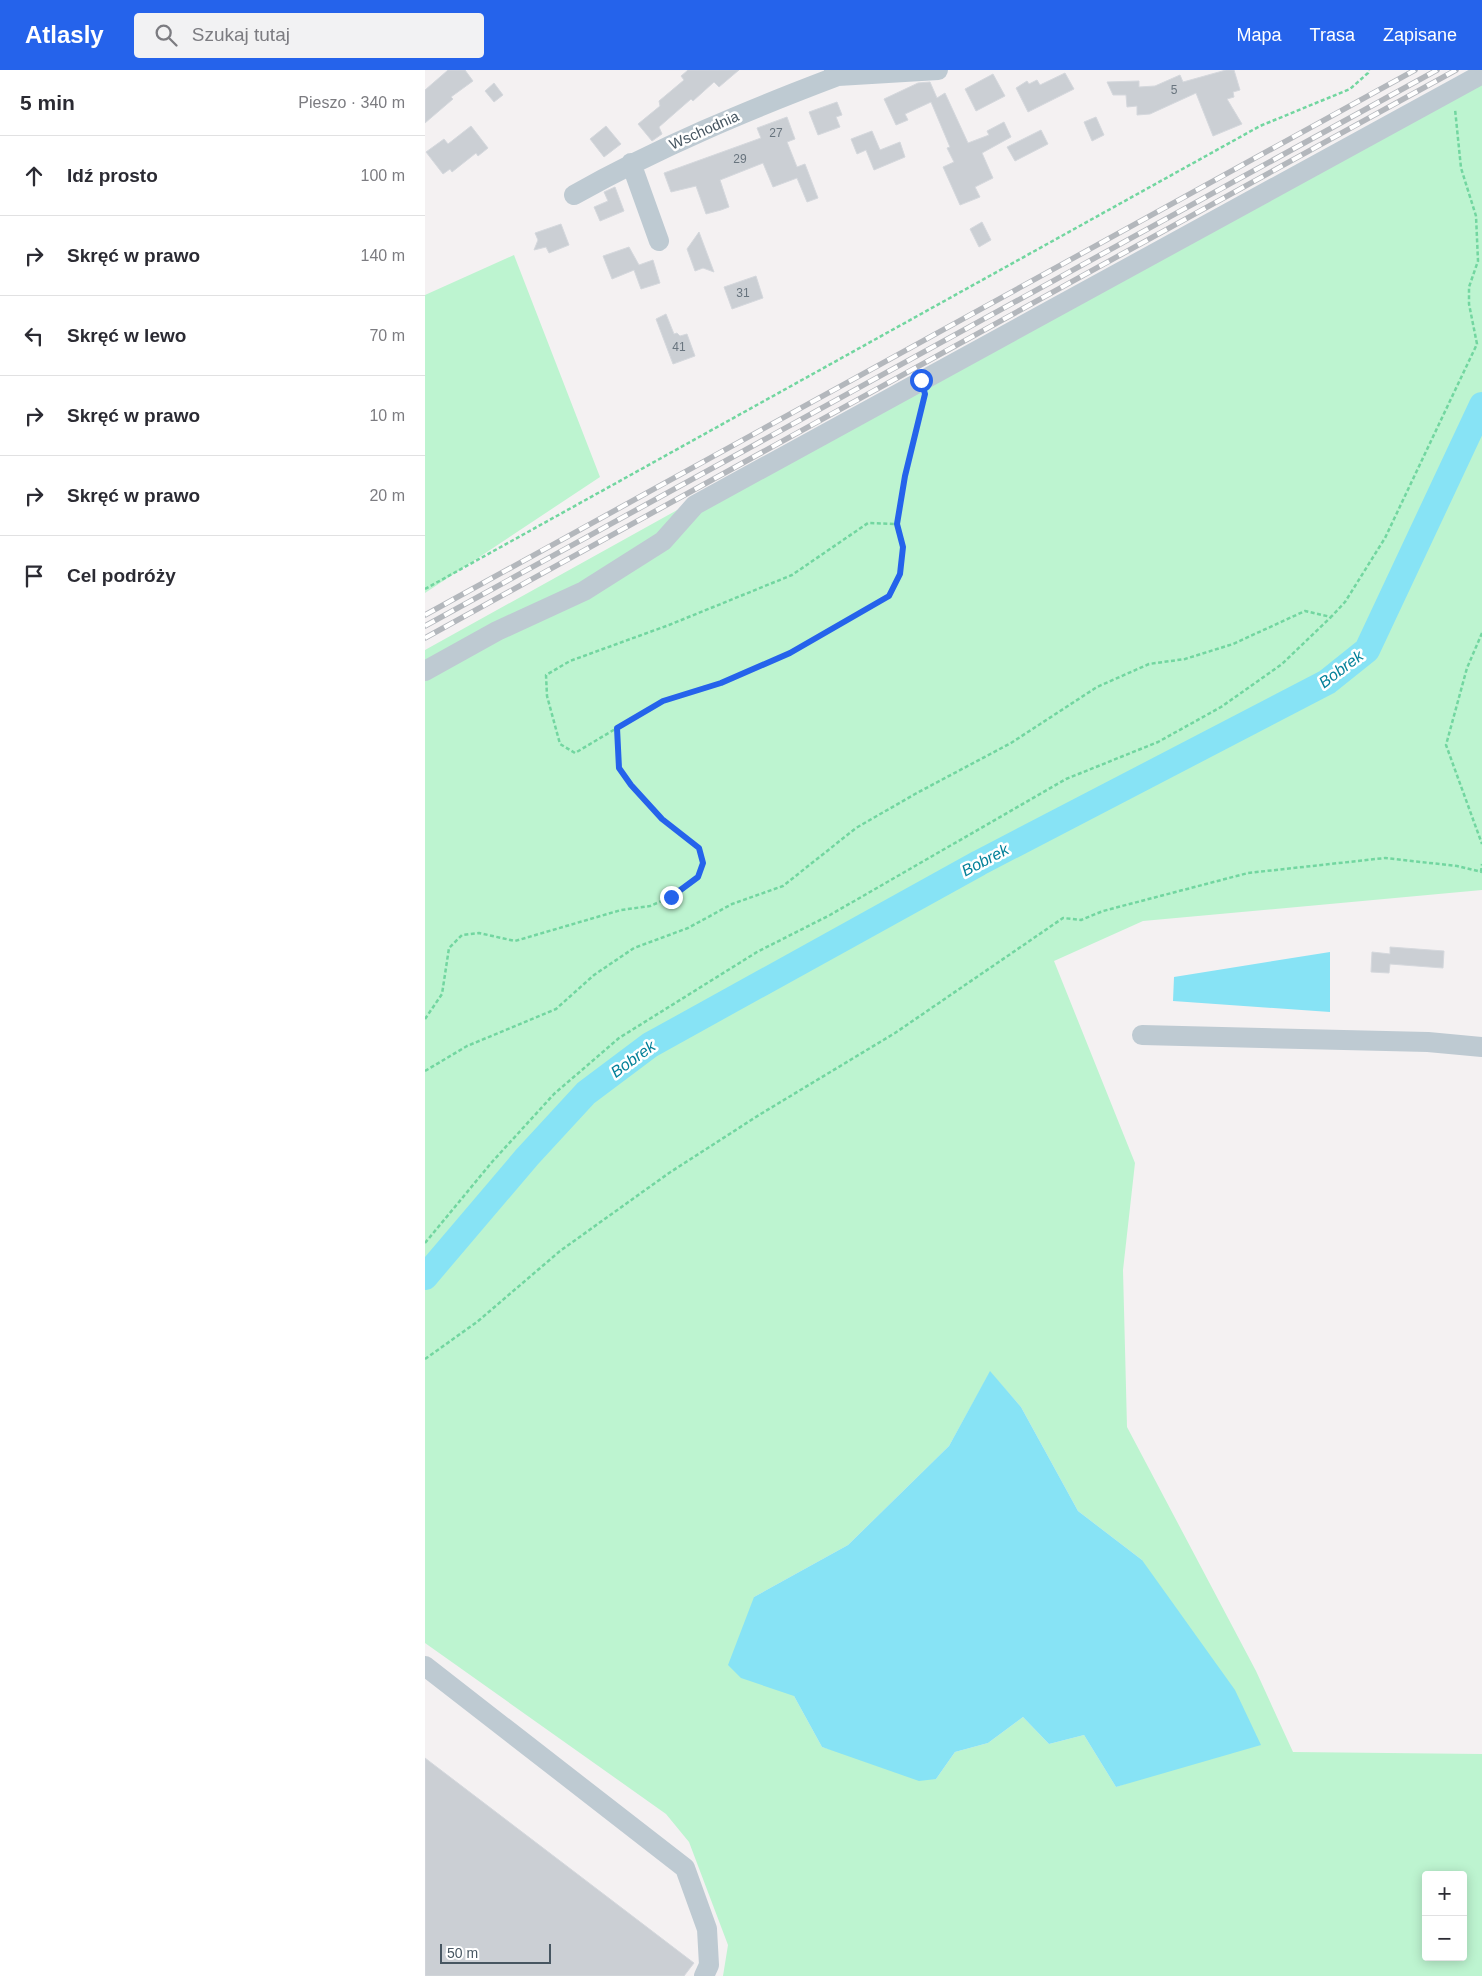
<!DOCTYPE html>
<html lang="pl">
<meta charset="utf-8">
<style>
body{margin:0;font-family:Helvetica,sans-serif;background:#f2f2f3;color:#2b2b33}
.controls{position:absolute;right:15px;bottom:15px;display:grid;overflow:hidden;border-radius:5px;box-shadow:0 2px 12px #0003}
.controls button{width:45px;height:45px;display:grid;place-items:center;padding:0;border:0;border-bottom:1px solid #e1e1e2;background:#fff;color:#2b2b33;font:25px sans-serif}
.scale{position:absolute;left:15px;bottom:12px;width:111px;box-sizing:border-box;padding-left:5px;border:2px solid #475661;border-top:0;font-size:14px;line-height:18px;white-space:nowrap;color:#475661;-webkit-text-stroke:4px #fff;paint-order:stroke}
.stop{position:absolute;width:15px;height:15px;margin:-11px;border:4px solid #2563eb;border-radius:50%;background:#fff}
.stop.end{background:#2563eb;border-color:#fff;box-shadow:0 1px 5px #0008}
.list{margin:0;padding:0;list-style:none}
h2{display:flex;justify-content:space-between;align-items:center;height:65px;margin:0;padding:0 20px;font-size:21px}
h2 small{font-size:16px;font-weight:400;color:#7c7c81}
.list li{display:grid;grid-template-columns:32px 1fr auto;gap:15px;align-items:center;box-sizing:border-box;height:80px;padding:0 20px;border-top:1px solid #e1e1e2}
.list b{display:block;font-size:19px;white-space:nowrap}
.list em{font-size:16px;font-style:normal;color:#7c7c81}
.icon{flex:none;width:28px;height:28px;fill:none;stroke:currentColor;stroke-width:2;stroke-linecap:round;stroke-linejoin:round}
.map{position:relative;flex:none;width:1057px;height:1906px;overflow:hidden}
header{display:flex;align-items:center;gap:30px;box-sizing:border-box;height:70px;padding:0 25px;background:#2563eb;color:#fff}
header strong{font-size:24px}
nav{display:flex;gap:28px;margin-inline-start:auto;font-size:18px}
.search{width:350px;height:45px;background:#f2f2f3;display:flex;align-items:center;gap:12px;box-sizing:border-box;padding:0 18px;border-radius:5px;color:#7c7c81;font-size:19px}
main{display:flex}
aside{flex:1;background:#fff}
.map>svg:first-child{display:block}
.green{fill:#bdf4d0;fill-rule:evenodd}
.water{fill:#87e3f5}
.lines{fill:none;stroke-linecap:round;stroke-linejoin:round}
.river{stroke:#87e3f5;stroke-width:26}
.building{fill:#cbcfd4;stroke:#d5d8dd}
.path{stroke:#72d6a0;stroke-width:2.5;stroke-dasharray:4 2.5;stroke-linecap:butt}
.minor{stroke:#becad2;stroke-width:20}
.rail-casing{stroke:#b3b7bc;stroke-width:5.5}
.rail{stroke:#fff;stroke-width:4;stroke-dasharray:11;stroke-linecap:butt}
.route{stroke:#2563eb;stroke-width:6}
.labels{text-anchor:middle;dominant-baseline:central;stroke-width:5;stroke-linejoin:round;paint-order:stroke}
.number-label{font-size:12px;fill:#68747e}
.street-label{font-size:15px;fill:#475661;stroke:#fff}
.water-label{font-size:16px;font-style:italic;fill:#038099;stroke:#fff}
</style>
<header>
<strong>Atlasly</strong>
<div class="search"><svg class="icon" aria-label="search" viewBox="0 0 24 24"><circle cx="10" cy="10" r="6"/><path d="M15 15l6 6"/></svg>Szukaj tutaj</div>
<nav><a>Mapa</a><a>Trasa</a><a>Zapisane</a></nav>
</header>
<main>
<aside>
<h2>5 min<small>Pieszo · 340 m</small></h2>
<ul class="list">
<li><svg class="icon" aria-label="ahead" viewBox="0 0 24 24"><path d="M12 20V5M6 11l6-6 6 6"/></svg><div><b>Idź prosto</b></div><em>100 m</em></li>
<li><svg class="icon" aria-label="right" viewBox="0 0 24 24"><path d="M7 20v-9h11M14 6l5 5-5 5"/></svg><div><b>Skręć w prawo</b></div><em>140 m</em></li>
<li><svg class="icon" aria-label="left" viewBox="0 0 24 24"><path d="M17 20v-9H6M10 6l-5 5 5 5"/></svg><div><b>Skręć w lewo</b></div><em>70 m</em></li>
<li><svg class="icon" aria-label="right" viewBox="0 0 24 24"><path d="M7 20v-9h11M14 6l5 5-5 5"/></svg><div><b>Skręć w prawo</b></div><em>10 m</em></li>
<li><svg class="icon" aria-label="right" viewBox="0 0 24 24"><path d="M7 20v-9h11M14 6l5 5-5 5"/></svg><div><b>Skręć w prawo</b></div><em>20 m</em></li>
<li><svg class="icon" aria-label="arrive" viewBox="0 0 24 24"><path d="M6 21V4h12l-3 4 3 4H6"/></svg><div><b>Cel podróży</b></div></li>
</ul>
</aside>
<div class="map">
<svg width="1057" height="1906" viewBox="0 0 1057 1906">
<rect width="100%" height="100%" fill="#f4f1f2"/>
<path class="green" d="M1057 0V820L718 851 629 891 710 1093 698 1200 702 1357 831 1601 868 1682 1057 1684V1906H298L303 1875 264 1772 241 1744 0 1573V580L654 217ZM565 1302 596 1337 653 1441 717 1490 723 1706 691 1717 659 1665 624 1674 598 1647 563 1673 530 1682 511 1709 397 1677 369 1626 329 1527 423 1475 524 1376ZM1001 1805H1038V1887H1001Z
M89 185 175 407 0 523V225Z"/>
<path class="water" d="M905 882V942L748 931 749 907Z
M565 1301 596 1337 653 1441 717 1490 810 1620 836 1675 691 1717 659 1665 624 1674 598 1647 563 1673 530 1682 511 1709 494 1711 397 1677 369 1626 316 1608 303 1595 329 1527 423 1475 524 1376Z"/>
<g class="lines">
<path class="river" d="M0 1207 102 1087 161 1023 225 975 554 793 902 612 942 580 1057 335"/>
</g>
<path class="building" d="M23 0H40L48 11 26 27 28 29 0 53V20Z
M263 0H314L294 17 289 12 268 31 266 29 234 57 237 64 227 71 213 54 235 36 234 31 259 10 256 6Z
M801 0H809L815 20 808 22 809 27 802 29 817 54 788 66 771 23 725 44 712 45V36L702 37 701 25H688L682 12 714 11V17L730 16 755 5 758 12Z
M640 3 649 19 603 42 591 18 602 11 604 14 612 10 615 15Z
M568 4 580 26 551 41 540 19Z
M505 12 512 28 520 23 543 73 564 65 562 61 579 52 586 67 557 83 568 108 550 117 555 127 535 135 518 97 529 92 522 78 525 77 506 32 480 44 483 50 471 55 459 29 493 13Z
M69 13 78 25 69 32 60 21Z
M412 32 417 45 411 47 415 57 393 65 384 42Z
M362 47 370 69 362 72 372 97 380 94 393 128 382 132 372 108 348 117 338 93 295 110 304 137 296 140 281 144 271 116 246 122 239 103 336 68 332 58Z
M671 47 679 65 667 71 659 52Z
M46 56 63 78 53 86 51 83 27 102 25 99 18 104 1 82 19 69 23 74Z
M181 56 196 74 179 87 165 69Z
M616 60 623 74 590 91 582 77Z
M447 61 455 80 475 72 480 87 449 100 441 80 432 84 426 69Z
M190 117 199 141 175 151 169 137 183 131 179 122Z
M557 152 566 170 554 177 545 159Z
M136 154 144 175 124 183 121 177 109 180 113 170 110 163Z
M274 162 289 202 278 198 270 201 262 179Z
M204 177 214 195 228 190 235 213 216 219 209 200 187 209 178 186Z
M331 206 338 228 307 239 299 217Z
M241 244 249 264 252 263 255 266 262 264 270 286 248 294 231 249Z
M965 877 1019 881 1018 898 965 894 964 903 946 902 947 882 965 884Z
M0 1688 269 1893 259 1906H0Z"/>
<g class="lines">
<path class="path" d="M0 519 835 56 925 19 943 3 944 0
M1057 563 1042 598 1021 675 1057 774
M192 658 238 631 296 613 365 583 464 526 475 504 478 477 472 454
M1056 802 1057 794
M0 949 17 924 24 878 37 865 54 863 90 871 196 840 225 836 246 827 273 807 278 793 274 778 237 749 206 715 194 698 192 658 150 683 135 674 122 626 121 605 145 591 244 555 367 505 443 453 472 454 480 406 499 328
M0 1001 42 976 131 939 169 905 209 878 263 858 307 834 358 816 431 758 490 724 586 673 672 617 724 594 760 589 808 574 880 541 906 547 920 532 960 468 1052 274 1044 234V217L1053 191 1051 146 1036 98 1030 39
M0 1173 67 1092 129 1024 194 968 332 882 405 845 641 709 733 672 796 637 857 594 906 547
M0 1289 52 1252 135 1181 244 1103 334 1045 470 963 638 848 656 850 678 841 823 803 960 788 1032 796 1057 802"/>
<path class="minor" d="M409 0 413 6 513 0
M206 93 234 171
M149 125C234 77 323 40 413 6
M0 601 72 561 159 521 238 471 270 435 1057 4
M717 965 1003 972 1057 977
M0 1596 260 1798 282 1859 284 1895 279 1906"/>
<defs>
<path id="rail" d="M0 545 990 0
M0 556 1012 0
M0 568 1031 0"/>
</defs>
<use href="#rail" class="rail-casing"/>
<use href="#rail" class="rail"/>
</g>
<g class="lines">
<path class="route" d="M246 827 273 807 278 793 274 778 237 749 206 715 194 698 192 658 238 631 296 613 365 583 464 526 475 504 478 477 472 454 480 406 500 324 496 310"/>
</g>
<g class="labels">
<g class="number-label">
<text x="749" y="20">5</text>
<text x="351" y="63">27</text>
<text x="315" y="89">29</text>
<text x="318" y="223">31</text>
<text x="254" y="277">41</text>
</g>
<g class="street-label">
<text transform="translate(279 60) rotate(-24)">Wschodnia</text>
</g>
<g class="water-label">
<text transform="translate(916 599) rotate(-37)">Bobrek</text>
<text transform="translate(560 790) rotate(-28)">Bobrek</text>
<text transform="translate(208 989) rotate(-36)">Bobrek</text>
</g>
</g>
</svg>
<div class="controls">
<button>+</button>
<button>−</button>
</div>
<div class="scale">50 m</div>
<div class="stop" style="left:496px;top:310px"></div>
<div class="stop end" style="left:246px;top:827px"></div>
</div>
</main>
